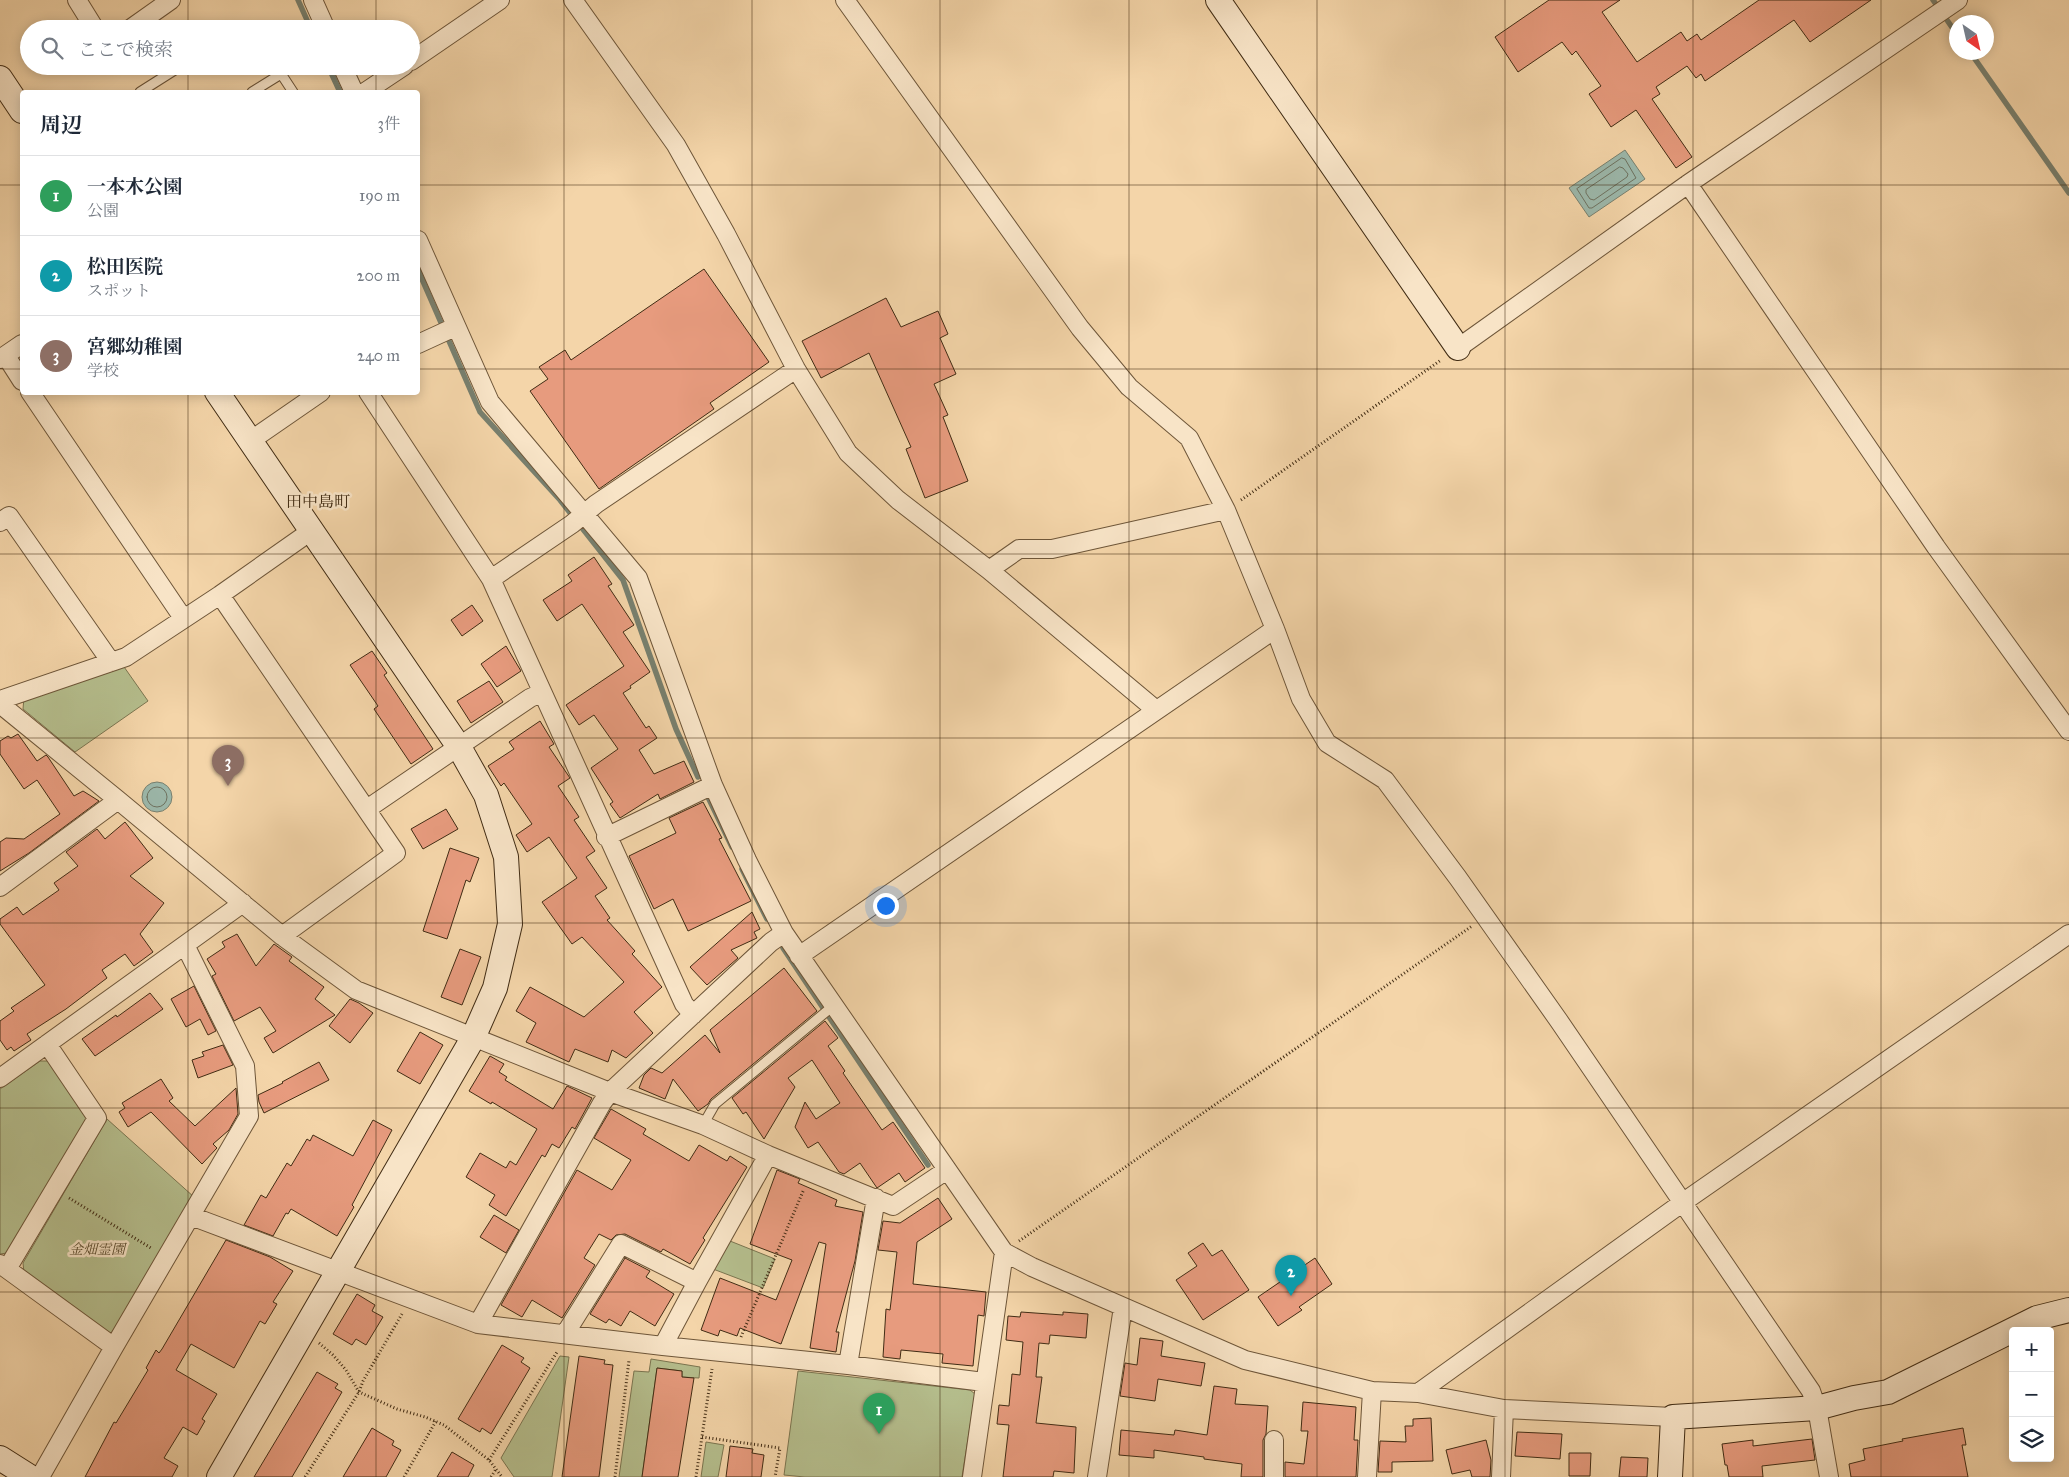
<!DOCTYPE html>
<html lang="ja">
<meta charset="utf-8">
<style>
body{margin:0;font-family:"IM FELL Great Primer","Noto Serif JP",serif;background:#f2f2f3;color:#1f2937}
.controls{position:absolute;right:15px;bottom:15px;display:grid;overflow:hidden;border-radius:5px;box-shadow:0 2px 12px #0003}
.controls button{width:45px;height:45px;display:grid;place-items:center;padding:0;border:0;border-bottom:1px solid #e0e1e3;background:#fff;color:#1f2937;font:25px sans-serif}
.compass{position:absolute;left:1949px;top:15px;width:45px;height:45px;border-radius:50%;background:#fff;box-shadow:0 2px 12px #0003;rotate:146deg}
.you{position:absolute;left:885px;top:905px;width:18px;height:18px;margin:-12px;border:4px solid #fff;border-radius:50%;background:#1a73e8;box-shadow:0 0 0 8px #1a73e833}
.badge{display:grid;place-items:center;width:32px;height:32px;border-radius:50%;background:#b45309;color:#fff;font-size:16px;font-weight:700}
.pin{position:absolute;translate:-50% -41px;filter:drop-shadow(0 1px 2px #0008)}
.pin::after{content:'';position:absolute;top:26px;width:18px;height:15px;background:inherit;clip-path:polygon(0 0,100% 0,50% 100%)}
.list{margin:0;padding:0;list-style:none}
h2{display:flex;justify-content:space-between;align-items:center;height:65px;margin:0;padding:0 20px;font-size:21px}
h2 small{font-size:16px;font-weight:400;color:#747a83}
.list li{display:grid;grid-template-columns:32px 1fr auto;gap:15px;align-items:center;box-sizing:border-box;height:80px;padding:0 20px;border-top:1px solid #e0e1e3}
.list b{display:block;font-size:19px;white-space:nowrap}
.list p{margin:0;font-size:16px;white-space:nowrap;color:#747a83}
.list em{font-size:16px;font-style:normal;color:#747a83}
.icon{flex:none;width:28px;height:28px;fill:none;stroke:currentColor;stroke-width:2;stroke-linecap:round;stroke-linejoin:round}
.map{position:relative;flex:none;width:2069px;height:1477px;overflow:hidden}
.search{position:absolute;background:#fff;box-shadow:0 2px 12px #0003;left:20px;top:20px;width:400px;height:55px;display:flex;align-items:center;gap:12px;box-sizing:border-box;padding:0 18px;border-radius:28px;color:#747a83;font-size:19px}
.panel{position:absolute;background:#fff;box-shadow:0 2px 12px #0003;left:20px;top:90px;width:400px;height:305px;border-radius:5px}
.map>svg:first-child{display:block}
.green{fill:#b5be8d;stroke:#7b7550}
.water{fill:#9cb8ab;stroke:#78806f}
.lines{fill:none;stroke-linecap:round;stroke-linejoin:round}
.shore{stroke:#6e7260;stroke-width:1}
.stream{stroke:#78806f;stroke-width:5.5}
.building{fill:#e79b7e;stroke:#412c14}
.lane-casing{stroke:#6e5639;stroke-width:11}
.street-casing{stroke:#6e5639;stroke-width:20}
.secondary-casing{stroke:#412c14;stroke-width:26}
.path{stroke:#412c14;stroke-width:3;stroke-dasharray:1 2.5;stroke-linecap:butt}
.lane{stroke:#f8e4c7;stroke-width:9}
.street{stroke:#f8e4c7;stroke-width:18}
.secondary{stroke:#f8e4c7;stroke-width:24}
.grid{fill:none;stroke:#412c14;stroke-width:1;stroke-opacity:0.55}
.labels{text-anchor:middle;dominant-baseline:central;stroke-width:5;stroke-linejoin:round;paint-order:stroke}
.park-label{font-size:14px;font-style:italic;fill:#58492c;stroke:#f8e4c7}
.quarter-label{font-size:16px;fill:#412c14;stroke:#f8e4c7}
</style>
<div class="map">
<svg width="2069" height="1477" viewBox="0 0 2069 1477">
<rect width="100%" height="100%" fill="#f4d5a9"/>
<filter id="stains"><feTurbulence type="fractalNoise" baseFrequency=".004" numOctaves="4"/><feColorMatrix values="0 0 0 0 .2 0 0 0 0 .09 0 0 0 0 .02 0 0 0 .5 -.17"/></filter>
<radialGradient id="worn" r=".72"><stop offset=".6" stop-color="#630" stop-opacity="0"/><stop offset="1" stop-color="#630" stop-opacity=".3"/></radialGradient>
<path class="green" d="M122 664 148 701 75 752 23 709 24 697Z
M40 1061H48L85 1112 88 1121 7 1253 0 1254V1089Z
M107 1119 194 1197 118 1328 109 1334 24 1273 23 1263Z
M730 1241 775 1259 763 1288 713 1269Z
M560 1356 569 1357 552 1477H514L501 1458Z
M651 1359 700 1367 699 1378 682 1377V1371L657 1368 642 1477H619L634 1371 649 1372Z
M798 1371 970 1390 975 1394 962 1477H805L784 1475Z
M706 1442 724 1445 718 1477H701Z"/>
<path class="water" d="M1625 150 1645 179 1589 217 1569 188Z
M142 797a15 15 0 1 1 30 0a15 15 0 1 1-30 0Z"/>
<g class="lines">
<path class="shore" d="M1622 158 1625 159 1636 178 1592 208H1589L1577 189Z
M1620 167 1623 168 1628 174 1627 177 1594 200 1590 199 1586 193V190Z
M147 797a10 10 0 1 1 20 0a10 10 0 1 1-20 0Z"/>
<path class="stream" d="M298 0 311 29
M1933 0 1956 33
M1970 52 2069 193
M328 66 340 92
M418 270 480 412 560 500 623 580 676 729 698 777
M708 797 732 847
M742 869 767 919
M783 948 928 1165"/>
</g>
<path class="building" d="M1549 0H1620L1602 12 1637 62 1681 32 1687 41 1697 34 1701 40 1759 0H1871L1810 42 1794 20 1705 81 1701 74 1696 78 1687 66 1656 87 1660 94 1652 99 1692 157 1676 168 1636 110 1611 127 1589 94 1601 86 1576 51 1572 55 1562 42 1518 72 1495 37Z
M704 269 769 362 710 403 714 409 599 489 530 391 548 379 539 367 565 350 571 360Z
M886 298 901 327 938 311 948 334 940 338 956 374 934 384 948 415 943 417 968 481 925 498 906 449 911 447 869 353 821 378 802 341Z
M594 557 612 584 608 586 634 625 623 632 650 672 630 686 631 688 623 693 646 728 649 726 657 738 639 750 654 774 684 761 694 782 660 799 658 794 620 818 610 804 613 802 591 768 618 749 594 715 579 725 566 705 624 666 582 604 557 621 543 600 572 581 568 575Z
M472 605 483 621 462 636 451 620Z
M506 646 521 671 497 687 481 664Z
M372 651 387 673 384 675 433 749 411 764 374 709 378 706 350 665Z
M489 681 503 702 471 723 457 701Z
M540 721 554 744 549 747 570 778 558 786 579 817 574 820 595 851 586 857 607 888 595 896 610 918 607 920 635 951 632 954 662 987 634 1012 653 1033 626 1058 612 1050 608 1062 575 1049 569 1062 526 1042 536 1023 516 1011 530 987 584 1017 624 982 582 937 572 944 542 902 577 878 549 837 527 852 516 835 532 824 504 783 501 786 488 766 514 749 509 742Z
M18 734 37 761 46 755 48 757 74 796 83 791 99 801 29 853 0 871V842L6 838 24 839 60 814 37 780 24 789 0 754V741L8 736 11 738Z
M703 802 722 838 719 839 751 901 688 931 673 899 654 909 629 856 676 833 669 818Z
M446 809 458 829 423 849 411 829Z
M125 822 153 858 130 876 164 903 140 934 153 952 134 966 125 954 102 970 107 978 66 1009 27 1034 31 1040 14 1051 11 1047 7 1050 0 1040V1021L14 1011 11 1008 45 985 0 924V919L17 907 23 915 59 890 54 883 78 866 66 852 97 829 105 839Z
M450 848 479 858 470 882 466 880 447 939 423 931Z
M752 912 760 929 754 932 757 938 731 950 738 958 707 985 690 967Z
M237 934 256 966 274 944 292 957 289 961 324 987 315 999 335 1015 273 1053 264 1038 276 1031 260 1007 234 1021 212 976 216 974 207 959 225 947 222 942Z
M460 949 481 957 462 1005 441 997Z
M784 968 817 1011 711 1099 708 1104 698 1111 673 1079 665 1099 639 1088 644 1075 651 1068 662 1073 705 1035 720 1053 710 1030Z
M194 986 216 1031 208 1035 200 1019 186 1027 171 999Z
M150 993 163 1009 95 1056 82 1039 116 1015 117 1017Z
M350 999 359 1003 373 1013 350 1043 329 1026Z
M825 1021 838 1038 828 1046 845 1071 843 1073 882 1130 893 1122 925 1168 905 1182 899 1173 877 1188 860 1163 844 1174 839 1172 818 1142 808 1148 795 1127 805 1102 816 1119 840 1103 812 1060 788 1078 795 1087 764 1139 746 1112 743 1114 732 1098Z
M420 1032 443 1045 420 1084 397 1071Z
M223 1045 233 1065 198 1078 192 1060 204 1056 202 1052Z
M490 1056 504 1064 499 1072 507 1077 505 1080 553 1109 567 1086 592 1098 575 1129 572 1127 559 1148 552 1144 545 1157 542 1155 506 1216 489 1205 495 1195 466 1177 480 1153 506 1168 510 1161 516 1165 537 1129 492 1102 491 1104 469 1091Z
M319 1062 329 1080 264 1113 259 1102 258 1095 283 1083 282 1082Z
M161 1079 173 1098 169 1101 195 1126 236 1088 238 1114 229 1130 213 1144 217 1148 202 1164 151 1112 128 1127 119 1112 125 1108 122 1103Z
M611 1109 646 1129 643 1134 689 1161 699 1145 727 1161 730 1156 747 1167 703 1238 705 1240 690 1264 663 1249 661 1252 625 1234 616 1235 611 1240 599 1234 584 1258 595 1265 562 1318 532 1300 522 1317 501 1305 577 1170 612 1190 631 1160 594 1138Z
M373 1120 392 1130 352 1205 354 1207 337 1236 291 1209 288 1214 286 1213 273 1236 244 1225 261 1195 266 1198 287 1163 291 1166 307 1139 310 1141 313 1135 353 1156Z
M777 1170 800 1179 798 1183 837 1200 835 1206 863 1212 855 1261 836 1332H839L836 1352 810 1348 826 1244 819 1242 781 1344 740 1328 737 1336 720 1330 718 1336 701 1330 720 1278 776 1300 792 1260 750 1244Z
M938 1198 952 1219 917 1242 913 1284 986 1292 984 1316 978 1315 973 1366 942 1363 943 1354 901 1350 900 1359 883 1357 886 1309 890 1310 897 1252 878 1250 883 1221 900 1223Z
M494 1215 519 1230 506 1253 480 1237Z
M226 1240 270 1257 293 1271 273 1302 277 1304 265 1324 260 1321 234 1368 191 1344 176 1370 217 1394 202 1419 205 1421 197 1435 183 1427 164 1458 178 1466 172 1477H85L114 1422 116 1423 148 1370 146 1368 156 1350 159 1353 162 1349Z
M1203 1243 1212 1256 1222 1250 1249 1290 1203 1320 1176 1280 1197 1266 1188 1253Z
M625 1258 650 1271 646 1277 674 1294 655 1326 630 1311 621 1326 609 1319 606 1323 590 1314Z
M1315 1258 1332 1284 1299 1307 1302 1310 1278 1326 1258 1297Z
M357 1294 375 1305 372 1311 383 1317 366 1345 356 1339 352 1345 333 1334Z
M1021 1312 1063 1315V1312L1088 1314 1086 1338 1050 1335 1049 1344 1039 1343 1036 1377H1042L1036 1423 1076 1427 1074 1473 1054 1471 1053 1477H1003L1009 1425 997 1424 999 1405 1009 1406 1012 1374 1020 1375 1023 1342 1006 1340 1008 1316 1020 1317Z
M1140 1338 1163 1341 1161 1356 1205 1363 1201 1386 1158 1379 1155 1401 1120 1396 1125 1363 1137 1365Z
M502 1345 524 1358 521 1362 530 1368 491 1434 482 1428 480 1432 458 1419Z
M579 1356 605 1360 604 1364 613 1365 599 1477H562Z
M657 1368 682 1371V1377L694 1378 678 1477H642Z
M317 1372 338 1384 335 1388 342 1392 292 1477H254Z
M1214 1386 1237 1389 1235 1404 1268 1406 1266 1434 1263 1440V1477H1241L1242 1464 1204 1459V1457L1154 1450V1458L1119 1455 1121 1430 1174 1435 1175 1430 1207 1435Z
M1303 1402 1356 1407 1354 1440H1358L1356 1477H1285V1462L1304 1464 1308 1431H1301Z
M1431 1418 1433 1461 1392 1462V1472H1378L1380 1441 1406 1442 1405 1426H1413V1419Z
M372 1428 394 1441 392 1445 401 1450 386 1477H343Z
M1963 1428 1966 1445H1962L1968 1477H1851L1849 1464 1865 1460 1863 1449 1903 1441 1902 1439Z
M1517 1432 1562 1434 1560 1459 1515 1456Z
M1812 1439 1815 1460 1762 1466 1763 1477H1729L1727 1465H1725L1722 1444 1753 1440V1446Z
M1486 1440 1491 1460 1490 1477H1472L1470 1470 1452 1474 1446 1450Z
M730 1446 753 1449 752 1453 764 1455 761 1477H726Z
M452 1452 474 1465 468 1477H437Z
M1569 1453H1591L1590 1476H1569Z
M1621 1457 1648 1458 1647 1477H1619Z"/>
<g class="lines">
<defs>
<path id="lane" d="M238 29 247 27 249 29
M276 66 293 92
M140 92 181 66
M252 92 281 74
M703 1125 715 1104 833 1006"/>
<path id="street" d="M77 0 95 29
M313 0 326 29
M573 0 676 145 726 234 796 369 848 453 898 500 989 570 1156 710
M845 0 1080 328 1129 387 1189 438 1226 510 1275 629 1301 699 1327 743 1385 780 1458 878 1559 1021 1811 1391 1817 1408 1829 1477
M130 29 171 0
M411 61 500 0
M342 66 354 92
M365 92 404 66
M1688 184 1936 547 2069 731
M418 240 490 402 638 578 713 785 747 860 784 933 1004 1252 1032 1267 1245 1360 1372 1391 1418 1393 1504 1409 1673 1417
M418 344 455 327
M1458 348 1688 184 1958 0
M6 356 22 381
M0 359 22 344
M30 392 183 618
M368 392 491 579 684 1004 693 1015
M250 441 321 392
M0 522 9 516 111 662
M989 570 1019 549H1052L1226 510
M491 579 572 524 596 504 796 369
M220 595 396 853 282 936
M0 700 126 657 220 595 311 531
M0 704 118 800 282 936 356 990 610 1092 703 1125 768 1155 893 1206 947 1170
M367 809 530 698 541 693
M606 837 713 785
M0 887 118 800
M799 956 1275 629
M0 1078 243 903
M191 1216 478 1324 663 1346 848 1365 984 1382
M0 1264 114 1347
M7 1269 97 1118 47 1044
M478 1324 602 1103 610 1092 771 942 784 933
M565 1334 621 1244 697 1282
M663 1346 697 1282 768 1155
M848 1365 876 1198
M1418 1393 1682 1203 2069 934
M40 1477 114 1347 249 1116 245 1066 185 945
M972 1477 1004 1252
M1097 1477 1123 1307
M1274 1477V1440
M1367 1477 1372 1391
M1501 1477 1504 1409"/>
<path id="secondary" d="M1218 0 1458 348
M0 78 22 111
M217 392 459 747 486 795 506 857 510 924 495 988 473 1038 219 1477
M0 1458 30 1477
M1670 1477 1673 1417 1817 1408 1854 1398 1888 1392 2037 1318 2069 1310"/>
</defs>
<use href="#lane" class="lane-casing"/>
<use href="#street" class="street-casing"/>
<use href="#secondary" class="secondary-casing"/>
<path class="path" d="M1241 500 1441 360
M69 1198 151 1248
M1019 1241 1472 926
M741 1337 804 1189
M319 1343 333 1355 346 1370 359 1392 397 1409 425 1417 444 1425 489 1460 502 1477
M702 1437 780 1448 775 1477
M489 1460 557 1352
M305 1477 359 1392 363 1381 402 1314
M404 1477 436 1421
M491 1477 496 1469
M615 1477 629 1360
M696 1477 712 1369"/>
<use href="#lane" class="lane"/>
<use href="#street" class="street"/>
<use href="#secondary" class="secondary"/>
</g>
<path class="grid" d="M188 0V29M376 0V29M564 0V1477M752 0V1477M940 0V1477M1129 0V1477M1317 0V1477M1505 0V1477M1693 0V1477M1881 0V1477M188 66V92M376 66V92M0 185H22M418 185H2069M0 369H22M418 369H2069M188 392V1477M376 392V1477M0 554H2069M0 738H2069M0 923H2069M0 1108H2069M0 1292H2069"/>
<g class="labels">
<g class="park-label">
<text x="97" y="1249">金畑霊園</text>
</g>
<g class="quarter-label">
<text x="318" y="501">田中島町</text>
</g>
</g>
<rect width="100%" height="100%" filter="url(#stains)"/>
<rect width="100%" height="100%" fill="url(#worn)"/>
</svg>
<div class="controls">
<button>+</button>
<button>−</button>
<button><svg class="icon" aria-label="layers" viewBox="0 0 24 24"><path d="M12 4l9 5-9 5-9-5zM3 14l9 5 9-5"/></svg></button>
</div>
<svg class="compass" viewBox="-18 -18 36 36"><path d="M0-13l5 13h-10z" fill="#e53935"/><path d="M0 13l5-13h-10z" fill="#747a83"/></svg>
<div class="you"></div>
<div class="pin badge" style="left:879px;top:1434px;background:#2e9e5b">1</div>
<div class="pin badge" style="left:1291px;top:1296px;background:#0f9aa8">2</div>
<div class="pin badge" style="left:228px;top:786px;background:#8d6e63">3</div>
<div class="search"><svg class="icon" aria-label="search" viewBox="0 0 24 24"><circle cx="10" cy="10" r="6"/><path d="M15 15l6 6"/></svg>ここで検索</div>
<section class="panel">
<h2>周辺<small>3件</small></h2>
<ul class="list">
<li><span class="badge" style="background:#2e9e5b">1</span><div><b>一本木公園</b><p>公園</p></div><em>190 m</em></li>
<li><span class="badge" style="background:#0f9aa8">2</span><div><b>松田医院</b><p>スポット</p></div><em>200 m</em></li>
<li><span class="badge" style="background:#8d6e63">3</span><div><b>宮郷幼稚園</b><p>学校</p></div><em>240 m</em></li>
</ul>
</section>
</div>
